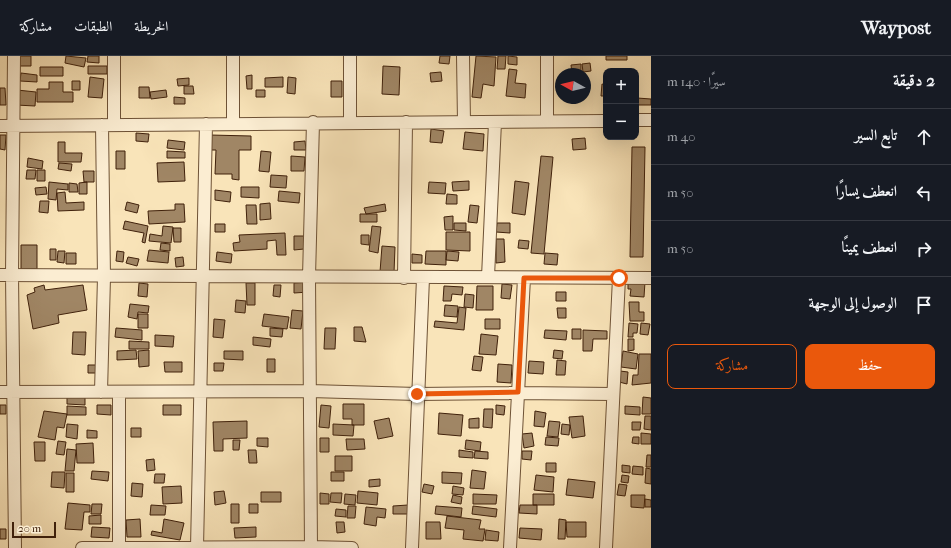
<!DOCTYPE html>
<html lang="ar">
<meta charset="utf-8">
<style>
body{margin:0;font-family:"IM FELL French Canon",Amiri,serif;background:#242831;color:#f1f3f6;direction:rtl}
.controls{position:absolute;right:12px;top:12px;display:grid;overflow:hidden;border-radius:8px;box-shadow:0 4px 16px #0002}
.controls button{width:36px;height:36px;display:grid;place-items:center;padding:0;border:0;border-bottom:1px solid #363941;background:#171b24;color:#f1f3f6;font:20px sans-serif}
.compass{position:absolute;left:555px;top:12px;width:36px;height:36px;border-radius:50%;background:#171b24;box-shadow:0 4px 16px #0002;rotate:278deg}
.scale{position:absolute;left:12px;bottom:10px;width:44px;box-sizing:border-box;padding-left:4px;border:2px solid #40210b;border-top:0;font-size:11px;line-height:14px;white-space:nowrap;color:#40210b;-webkit-text-stroke:3px #fbedd2;paint-order:stroke}
.stop{position:absolute;width:12px;height:12px;margin:-9px;border:3px solid #ea580c;border-radius:50%;background:#fff}
.stop.end{background:#ea580c;border-color:#fff;box-shadow:0 1px 4px #0008}
.list{margin:0;padding:0;list-style:none}
h2{display:flex;justify-content:space-between;align-items:center;height:52px;margin:0;padding:0 16px;font-size:17px}
h2 small{font-size:13px;font-weight:400;color:#9ea1a6}
.list li{display:grid;grid-template-columns:26px 1fr auto;gap:12px;align-items:center;box-sizing:border-box;height:56px;padding:0 16px;border-top:1px solid #363941}
.list b{display:block;font-size:15px;white-space:nowrap}
.list em{font-size:13px;font-style:normal;color:#9ea1a6}
.actions{display:flex;gap:8px;padding:12px 16px}
.actions a{flex:1;padding:9px 0;border:1px solid #ea580c;border-radius:8px;text-align:center;font-size:14px;color:#ea580c}
.actions .main{background:#ea580c;color:#fff}
.icon{flex:none;width:22px;height:22px;fill:none;stroke:currentColor;stroke-width:2;stroke-linecap:round;stroke-linejoin:round}
.map{position:relative;flex:none;width:651px;height:492px;overflow:hidden;direction:ltr}
header{display:flex;align-items:center;gap:24px;box-sizing:border-box;height:56px;padding:0 20px;background:#171b24;border-bottom:1px solid #363941}
header strong{font-size:19px}
nav{display:flex;gap:22px;margin-inline-start:auto;font-size:14px}
main{display:flex}
aside{flex:1;background:#171b24}
.map>svg:first-child{display:block}
.building{fill:#a08665;stroke:#40210b}
.lines{fill:none;stroke-linecap:round;stroke-linejoin:round}
.street-casing{stroke:#6e5236;stroke-width:14}
.street{stroke:#fbedd2;stroke-width:12}
.route{stroke:#ea580c;stroke-width:5}
</style>
<header>
<strong>Waypost</strong>
<nav><a>الخريطة</a><a>الطبقات</a><a>مشاركة</a></nav>
</header>
<main>
<aside>
<h2>2 دقيقة<small>سيرًا · 140 m</small></h2>
<ul class="list">
<li><svg class="icon" aria-label="ahead" viewBox="0 0 24 24"><path d="M12 20V5M6 11l6-6 6 6"/></svg><div><b>تابع السير</b></div><em>40 m</em></li>
<li><svg class="icon" aria-label="left" viewBox="0 0 24 24"><path d="M17 20v-9H6M10 6l-5 5 5 5"/></svg><div><b>انعطف يسارًا</b></div><em>50 m</em></li>
<li><svg class="icon" aria-label="right" viewBox="0 0 24 24"><path d="M7 20v-9h11M14 6l5 5-5 5"/></svg><div><b>انعطف يمينًا</b></div><em>50 m</em></li>
<li><svg class="icon" aria-label="arrive" viewBox="0 0 24 24"><path d="M6 21V4h12l-3 4 3 4H6"/></svg><div><b>الوصول إلى الوجهة</b></div></li>
</ul>
<div class="actions"><a class="main">حفظ</a><a>مشاركة</a></div>
</aside>
<div class="map">
<svg width="651" height="492" viewBox="0 0 651 492">
<rect width="100%" height="100%" fill="#f9e4b9"/>
<filter id="stains"><feTurbulence type="fractalNoise" baseFrequency=".005" numOctaves="4"/><feColorMatrix values="0 0 0 0 .2 0 0 0 0 .09 0 0 0 0 .02 0 0 0 .5 -.17"/></filter>
<radialGradient id="worn" r=".72"><stop offset=".6" stop-color="#630" stop-opacity="0"/><stop offset="1" stop-color="#630" stop-opacity=".3"/></radialGradient>
<path class="building" d="M16 0H31V10H16Z
M66 0 86 2 84 11 65 7Z
M88 0H99V7L87 6Z
M440 0H450L449 8 439 7Z
M476 0 496 1 494 30 483 28 481 42 472 41Z
M498 0H506L505 13H497Z
M508 0 517 1V9L508 8Z
M606 0H627V4H606Z
M590 7 591 15 583 16 582 8Z
M581 8V18H572L571 9Z
M88 10H107V18H88Z
M383 10 400 11 399 39 382 38Z
M40 11H63V20H40Z
M509 13 517 14 515 27 526 28 525 42 506 40Z
M441 16 442 25 431 26 430 17Z
M21 17 37 19V26L20 25Z
M252 19V33H247L246 20Z
M90 21 104 23 102 42 88 41Z
M283 21V31H265V22Z
M288 21 296 22 295 38 287 37Z
M189 22V29L178 30 177 23Z
M72 25H80V34H72Z
M331 25H342V41H331Z
M49 26H63V36H73V46H37V33H49Z
M602 28 606 29V40H601Z
M184 30H193L194 38H184Z
M139 31H149L150 42H139Z
M0 32H5L6 49H0Z
M17 34 36 36 35 50 16 49Z
M166 34 167 41 151 43 150 36Z
M256 34H265V41H256Z
M174 41 185 42V48H174Z
M637 42 651 43V49H637Z
M431 73 444 75 442 87 430 86Z
M465 76 484 78 483 95 463 93Z
M136 77 149 78 148 86 136 85Z
M0 79H6L5 94 0 93Z
M210 79 251 80V94H239V124L232 123V118H215L216 94H210Z
M585 82 586 93 573 94 572 83Z
M168 84 185 86 184 94 167 92Z
M305 85 306 94H294V86Z
M58 86H65V97H82L81 106H58Z
M632 91H645L643 201H630Z
M116 95H125V113H116Z
M167 95 185 96V102H167Z
M261 95 271 96 269 116 259 115Z
M291 100 305 101 304 115H291Z
M541 100 553 101 544 198 531 197Z
M28 102 43 105 42 113 27 111Z
M184 106 185 125 158 126 157 107Z
M59 107 72 108 71 115 58 113Z
M27 114H36L35 123H26Z
M37 114H45V125H37Z
M83 115H94V126H84Z
M271 119 287 120 286 132 270 131Z
M469 125V134L453 135 452 126Z
M515 125 529 127 525 159 512 157Z
M49 126 68 128V134L57 133 56 144 48 143Z
M87 126V138H79V127Z
M429 126 446 127 445 138 428 137Z
M69 127 77 128 78 136H69Z
M46 131 47 138 36 139 35 132Z
M241 131H259V142L241 141Z
M215 134 231 136 230 146 215 144Z
M279 135 300 137 299 147 278 145Z
M65 136 66 147 84 146V154L58 155 57 137Z
M447 138 457 139V148H446Z
M40 145H49L48 157 39 156Z
M127 146 139 149 137 157 125 154Z
M270 147 271 163 260 164V148Z
M175 148H184L185 166 149 168 148 155 175 154Z
M385 148 386 155 366 158 364 152Z
M246 149H256L257 168H247Z
M470 149 479 150 477 167 468 166Z
M360 158H377V166H360Z
M453 160V174H445L444 161Z
M125 165 148 170 145 187 142 186 144 177 123 173Z
M454 167H466V175L454 174Z
M497 167H510V177L496 176Z
M215 168H225V176H215Z
M163 170 173 171 171 187 149 185 150 178 162 180Z
M372 170 381 171 378 197 369 195Z
M173 172H181V186H174Z
M446 176H470V195L446 194Z
M285 177 286 199H277L276 184 267 185V193L234 195 233 187 240 186 239 179Z
M361 179H369V189L361 188Z
M294 180H304V193L294 194Z
M496 183H504L505 206 496 207Z
M519 184 529 185 528 193 518 192Z
M161 187 170 188V195L160 194Z
M21 189H37V213H21Z
M382 190 395 191 394 217 380 216Z
M50 193H56V204H50Z
M149 194 169 196 168 207 147 205Z
M58 195H65L64 207 57 206Z
M117 195 124 196 123 206 116 205Z
M426 195H446V209L425 208Z
M447 195 459 196 458 205 446 204Z
M217 196 232 198 231 207 216 205Z
M66 197H76V208H66Z
M545 197 558 198 557 209 544 208Z
M412 198 422 199V207H412Z
M128 201 139 203 137 210 126 207Z
M183 201 184 210 176 211 175 202Z
M628 225 645 226 644 241 630 240 631 233H628Z
M309 226V236L294 237V227Z
M139 227 148 228 147 241 138 240Z
M246 227H255V249H247Z
M502 228 512 229 510 243 501 242Z
M44 229 45 234 83 229 87 254 58 259 59 267 33 273 27 239 35 236 34 232Z
M274 229H281L280 241 273 240Z
M444 230 463 231 462 239 452 238 451 245H443Z
M477 230H493V254H476Z
M556 236H566V245H556Z
M465 238 474 239 473 252 464 251Z
M236 244 246 245 245 257 235 256Z
M629 246H639V256H644V265H630Z
M130 248 149 250 148 257 138 256 137 263 128 261Z
M445 249 458 250 457 261 444 260Z
M459 251 466 252 464 274 434 271 435 265 457 267Z
M557 252H566V262H558Z
M292 254 303 255 301 273 290 272Z
M138 258H148V272H138Z
M264 258 289 261 287 273 262 270Z
M214 263 225 264 223 282 213 281Z
M485 263H500V273H485Z
M629 267 638 268 637 277H633V281H628Z
M641 267 650 268 648 279 640 278Z
M354 271H362L366 286 354 285Z
M116 272 142 274V284L115 281Z
M270 272 283 273 282 281 270 280Z
M325 272H336L335 293H324Z
M572 273H581V283H572Z
M545 274 567 275 566 284 544 282Z
M583 274 607 275V283H593L592 295H583Z
M73 276H86L85 299 72 298Z
M481 278 498 280 496 299 479 298Z
M155 279 174 280 173 291 155 290Z
M253 281 271 283 270 291 253 289Z
M628 283H634V294L628 295Z
M129 285 149 286V293H129Z
M136 294 137 303 117 304V295Z
M149 294V310L139 311 138 295Z
M554 294 563 295 562 303 553 302Z
M224 295H243V304L224 303Z
M623 295 638 298 636 313 621 311Z
M639 298H651V327L632 329 633 319H638Z
M474 300 483 301 481 315 472 314Z
M267 303H275V316H267Z
M557 304 566 305 565 319H556Z
M529 305 544 306 543 318 528 317Z
M164 306H182V316H165Z
M214 307H224L223 315H214Z
M498 308 512 309 511 327 497 326Z
M88 309H96V317H88Z
M620 315 628 316 627 328 619 326Z
M67 339 85 340V349L67 348Z
M643 341 651 342V358H642Z
M343 348H364V369H352V363H343Z
M0 349H6V358H0Z
M97 349H111V359L97 358Z
M163 349H181V359H163Z
M321 349 331 350 329 372 319 371Z
M496 349 505 350 504 359 496 358Z
M67 350 86 351V359H67Z
M625 350 640 351V359L625 358Z
M484 353H493L492 372 483 371Z
M44 355 67 358 64 372 57 371 55 384 38 381Z
M535 355 546 357 544 371 534 370Z
M439 357 463 359 461 380 438 378Z
M583 360 585 380 572 382 569 361Z
M645 360H651V374L644 373Z
M389 362 393 380 378 383 374 365Z
M479 362V372H469V363Z
M247 365V382L223 383V395H214L213 366Z
M549 365 560 366 558 381 547 380Z
M632 366H641L640 374H632Z
M67 368 78 369 77 383 66 381Z
M333 368 354 369 353 380 333 379Z
M562 368 570 369 569 379 561 378Z
M131 372H141V381H131Z
M87 374 97 375V382H87Z
M532 377 534 390 524 392 522 378Z
M641 377 651 378V388H641Z
M546 381 559 382 558 390 545 389Z
M633 381H639V388L632 387Z
M257 382H268V391L257 390Z
M320 382H329V396H320Z
M346 383H364L365 393 347 394Z
M233 384H240L239 394H233Z
M466 384 481 386 480 395 465 393Z
M58 385 66 386 64 399 56 398Z
M34 386H45V405H35Z
M93 387 94 407H77L76 388Z
M67 393 76 394 74 415H65Z
M248 394H256L257 407H249Z
M459 394 473 396V402L459 401Z
M475 395 488 396V403L474 402Z
M522 395H532L531 404 522 403Z
M647 399H651V411H646Z
M335 400H352V415H335Z
M154 403 155 414 147 415 146 404Z
M546 407H556V416H546Z
M622 409 630 410V417L622 416Z
M633 410 643 411V419L632 418Z
M646 412 651 413V428L645 427Z
M472 414 486 416 484 433 470 432Z
M92 415 109 416 108 425 91 423Z
M52 416H65L64 432 51 431Z
M331 416H344V425H331Z
M442 416 462 417 461 428 442 427Z
M66 417H74V436H66Z
M155 418H165L164 427H154Z
M536 419 554 421 553 436 534 434Z
M622 419 629 420 628 427 621 426Z
M380 423V430L369 431V424Z
M568 423 595 426 593 442 566 439Z
M132 427 143 428 142 441 131 440Z
M424 428 434 430 432 438 422 436Z
M619 428 627 429 625 440 617 439Z
M181 430 182 447 163 448 162 431Z
M453 430 464 432 463 439 452 438Z
M224 435 226 447 215 449 214 436Z
M358 435 378 437 377 449 357 447Z
M261 436H281V446H261Z
M320 437 329 438V448H320Z
M331 437H342L341 447 330 446Z
M345 438 356 439 355 449 344 448Z
M473 438 497 439 496 448H473Z
M533 438H554V449H533Z
M453 439 462 441 461 448 451 446Z
M631 439H645L644 452 631 451Z
M645 443 651 444V451H645Z
M68 447 90 449V456H84L82 474 65 473Z
M92 448H102L101 458H91Z
M231 448H239V467H231Z
M249 448H258V457H249Z
M151 449 166 450 165 459H150Z
M408 449V458H393V450Z
M520 449H537V458L519 457Z
M348 450H356L355 462H347Z
M436 450 462 452 461 461 435 458Z
M473 450 497 453 496 461 472 458Z
M366 451 386 453 385 462 377 461 376 470 364 468Z
M336 453 346 454V461L335 460Z
M101 459V468H89V460Z
M447 460 481 464 479 473H485L483 485 463 483 464 474 445 472Z
M140 463 141 481H127L126 464Z
M164 463 184 467 180 484 151 479 152 475 162 477Z
M559 463 566 464 565 483H558Z
M336 466H344L345 476 337 477Z
M426 466H440L441 483H426Z
M566 466H586V481H567Z
M92 471 110 472 109 482 91 481Z
M256 471V481L235 482 234 472Z
M520 472 542 473 541 484 519 482Z
M0 473H6V483H0Z
M486 474 499 476 498 485 485 484Z"/>
<g class="lines">
<defs>
<path id="street" d="M14 0 12 219 15 492
M233 0V68
M350 0V67
M463 0 464 66
M547 0V65
M636 64H651
M114 69V0
M0 70 606 65
M0 219 651 222
M488 221 495 66
M404 222 406 66
M0 336 310 335 417 338 518 337 613 338
M101 336 104 221 102 69
M119 491V336
M82 492 311 491 352 492
M197 492 206 68
M311 492 309 221 313 66
M412 492 423 222
M510 492 524 222
M606 492 619 222"/>
</defs>
<use href="#street" class="street-casing"/>
<use href="#street" class="street"/>
</g>
<g class="lines">
<path class="route" d="M417 338 518 336 524 222H619"/>
</g>
<rect width="100%" height="100%" filter="url(#stains)"/>
<rect width="100%" height="100%" fill="url(#worn)"/>
</svg>
<div class="controls">
<button>+</button>
<button>−</button>
</div>
<svg class="compass" viewBox="-18 -18 36 36"><path d="M0-13l5 13h-10z" fill="#e53935"/><path d="M0 13l5-13h-10z" fill="#9ea1a6"/></svg>
<div class="scale">20 m</div>
<div class="stop" style="left:619px;top:222px"></div>
<div class="stop end" style="left:417px;top:338px"></div>
</div>
</main>
